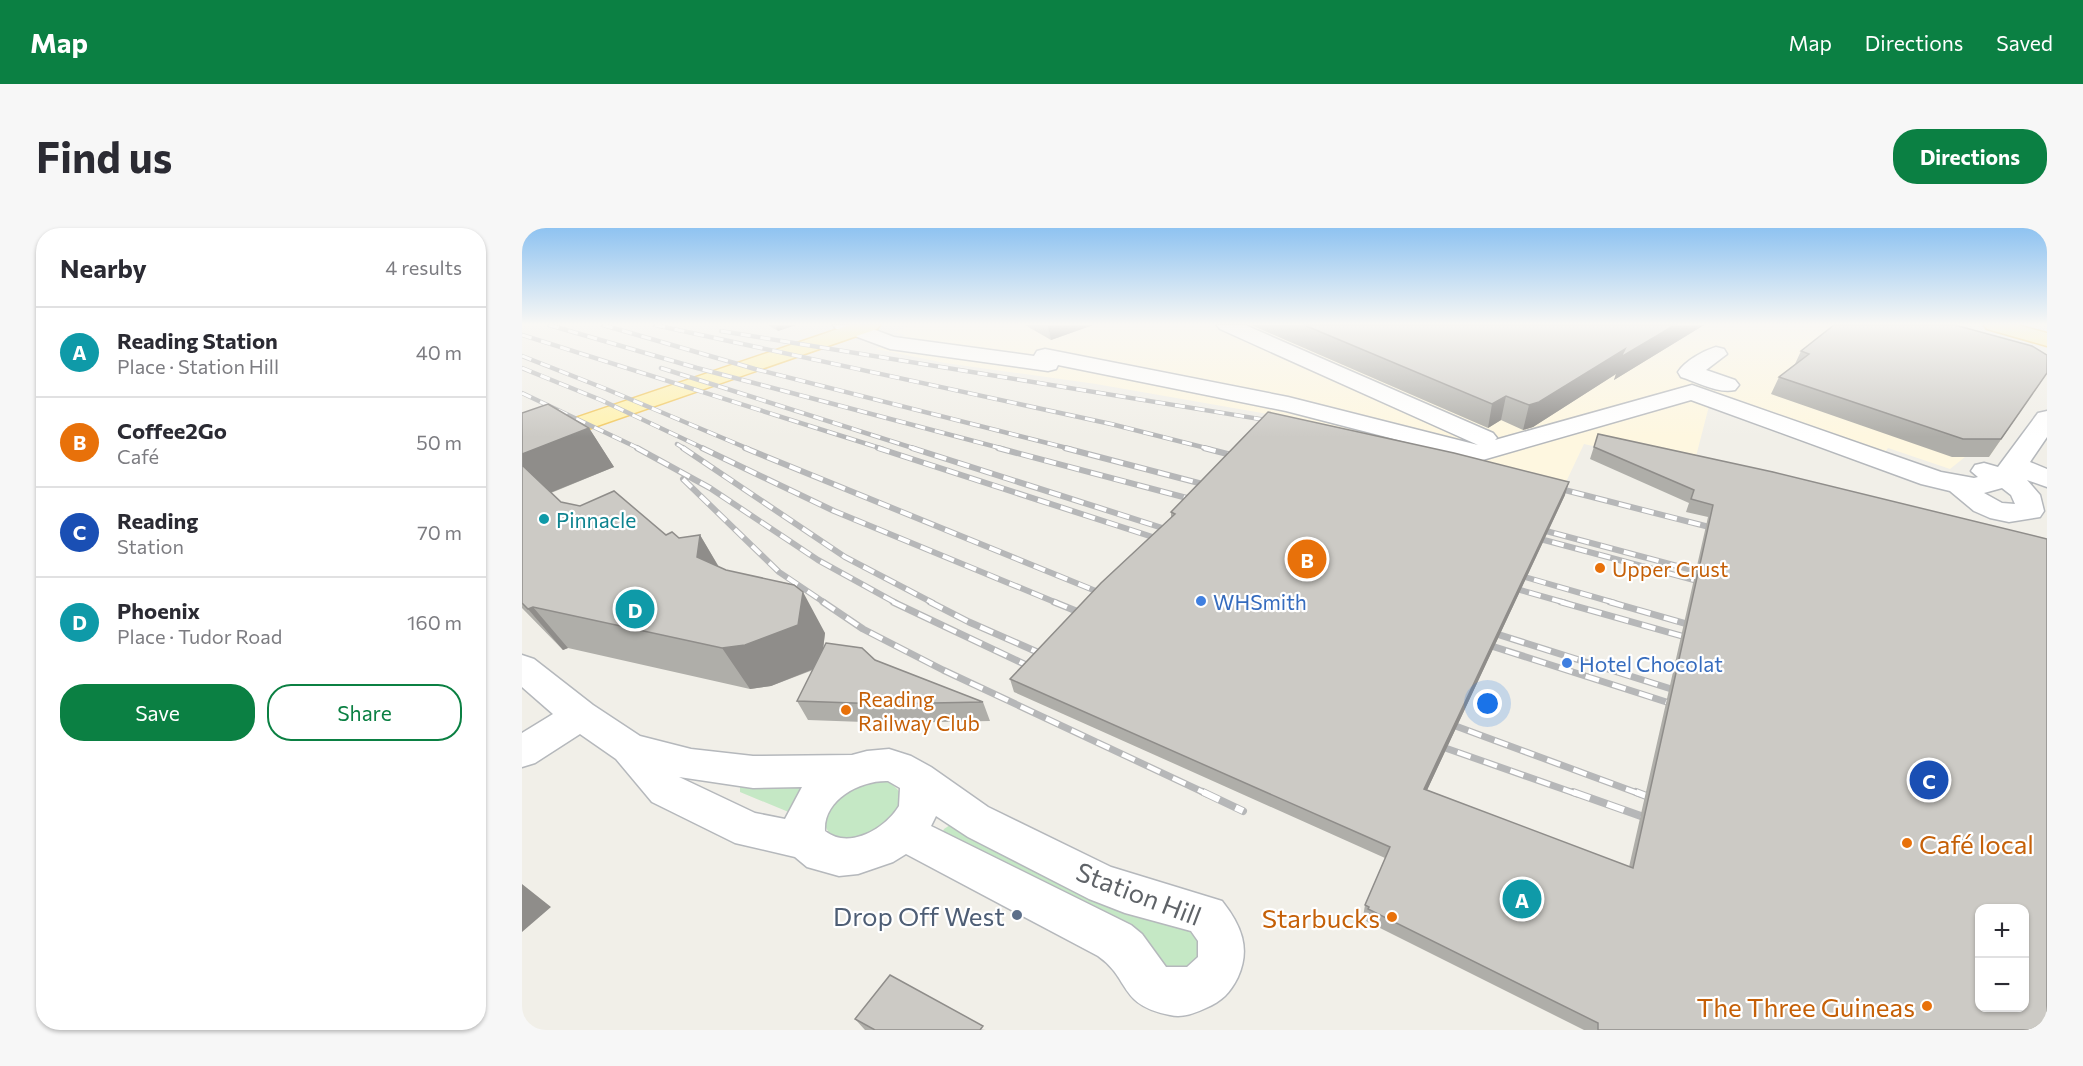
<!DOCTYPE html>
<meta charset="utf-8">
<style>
body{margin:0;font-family:Commissioner,sans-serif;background:#f7f7f7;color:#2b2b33}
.controls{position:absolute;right:18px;bottom:18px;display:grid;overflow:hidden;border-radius:12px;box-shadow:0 2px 4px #0004}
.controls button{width:54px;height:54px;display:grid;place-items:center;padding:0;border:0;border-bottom:2px solid #e1e1e2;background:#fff;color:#2b2b33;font:30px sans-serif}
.you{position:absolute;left:966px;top:476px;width:21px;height:21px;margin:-15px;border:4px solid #fff;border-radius:50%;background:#1a73e8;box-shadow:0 0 0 9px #1a73e833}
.badge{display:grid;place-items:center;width:39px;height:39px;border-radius:50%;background:#0b8043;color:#fff;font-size:20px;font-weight:700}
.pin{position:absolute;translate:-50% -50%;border:3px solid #fff;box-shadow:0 2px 6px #0006}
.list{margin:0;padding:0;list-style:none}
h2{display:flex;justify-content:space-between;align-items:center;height:78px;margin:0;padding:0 24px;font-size:26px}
h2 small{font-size:20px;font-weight:400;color:#7c7c81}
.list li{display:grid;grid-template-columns:39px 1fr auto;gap:18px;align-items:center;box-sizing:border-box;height:90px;padding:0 24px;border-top:2px solid #e1e1e2}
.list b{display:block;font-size:22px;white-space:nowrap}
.list p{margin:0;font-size:20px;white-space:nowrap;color:#7c7c81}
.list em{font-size:20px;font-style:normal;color:#7c7c81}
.actions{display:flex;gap:12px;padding:18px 24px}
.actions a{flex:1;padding:14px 0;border:2px solid #0b8043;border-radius:24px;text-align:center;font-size:21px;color:#0b8043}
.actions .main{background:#0b8043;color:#fff}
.map{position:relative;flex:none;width:1525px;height:802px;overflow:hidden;border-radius:24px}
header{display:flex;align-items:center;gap:36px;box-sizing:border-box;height:84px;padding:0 30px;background:#0b8043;color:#fff}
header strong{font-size:28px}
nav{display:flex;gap:33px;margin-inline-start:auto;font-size:21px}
.intro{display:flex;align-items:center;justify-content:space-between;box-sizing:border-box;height:144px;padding:0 36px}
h1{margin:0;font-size:42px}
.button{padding:15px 27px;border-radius:24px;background:#0b8043;color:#fff;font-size:21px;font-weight:700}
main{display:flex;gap:36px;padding:0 36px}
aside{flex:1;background:#fff;border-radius:24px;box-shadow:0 2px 4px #0004}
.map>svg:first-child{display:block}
.commercial{fill:#fef7e0}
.green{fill:#c5e8c5}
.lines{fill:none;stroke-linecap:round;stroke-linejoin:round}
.minor-casing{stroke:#b5b8bc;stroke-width:3}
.major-casing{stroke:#f2c960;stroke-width:3}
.minor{fill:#fff;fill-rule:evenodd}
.major{fill:#fff2af;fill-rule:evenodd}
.rail-far3-casing{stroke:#b6b7b8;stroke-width:4.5}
.rail-far2-casing{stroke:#b6b7b8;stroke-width:6}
.rail-far1-casing{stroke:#b6b7b8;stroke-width:7}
.rail-casing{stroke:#b6b7b8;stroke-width:8}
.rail-far3{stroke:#fff;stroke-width:3;stroke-dasharray:10;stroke-linecap:butt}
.rail-far2{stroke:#fff;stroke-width:4;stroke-dasharray:12;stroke-linecap:butt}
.rail-far1{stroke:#fff;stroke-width:4.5;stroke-dasharray:14;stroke-linecap:butt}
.rail{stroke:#fff;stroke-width:6;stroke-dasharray:18;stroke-linecap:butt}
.wall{fill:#afaea9}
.shaded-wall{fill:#8f8d8a}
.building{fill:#cccac5;stroke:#8f8d8a;stroke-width:1.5;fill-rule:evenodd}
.culture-dot{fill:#0f9aa8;stroke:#fff;stroke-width:2}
.food-dot{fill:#e8710a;stroke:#fff;stroke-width:2}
.shop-dot{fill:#3f7fe0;stroke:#fff;stroke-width:2}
.service-dot{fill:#5c6f8a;stroke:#fff;stroke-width:2}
.labels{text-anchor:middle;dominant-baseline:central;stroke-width:4.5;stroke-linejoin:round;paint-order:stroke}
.culture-label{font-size:21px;fill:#0d838f;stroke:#fff;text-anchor:start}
.food-label{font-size:21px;fill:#c56008;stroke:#fff;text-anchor:start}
.shop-label{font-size:21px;fill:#366cbe;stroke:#fff;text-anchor:start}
.near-food-label{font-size:26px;fill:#c56008;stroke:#fff;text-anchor:end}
.near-street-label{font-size:26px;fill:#5f6368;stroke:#fff}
.near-service-label{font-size:26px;fill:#4e5e75;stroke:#fff;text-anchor:end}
</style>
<header>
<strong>Map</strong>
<nav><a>Map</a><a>Directions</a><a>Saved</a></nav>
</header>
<div class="intro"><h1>Find us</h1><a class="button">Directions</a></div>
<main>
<aside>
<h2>Nearby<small>4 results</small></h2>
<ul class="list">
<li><span class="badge" style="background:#0f9aa8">A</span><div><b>Reading Station</b><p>Place · Station Hill</p></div><em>40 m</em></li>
<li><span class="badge" style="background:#e8710a">B</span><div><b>Coffee2Go</b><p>Café</p></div><em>50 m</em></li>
<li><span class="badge" style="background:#1a4fb4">C</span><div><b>Reading</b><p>Station</p></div><em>70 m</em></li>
<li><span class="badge" style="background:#0f9aa8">D</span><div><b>Phoenix</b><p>Place · Tudor Road</p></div><em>160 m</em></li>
</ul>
<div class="actions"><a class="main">Save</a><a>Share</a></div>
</aside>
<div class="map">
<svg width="1525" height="802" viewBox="0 0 1525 802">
<rect width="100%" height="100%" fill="#f1efe8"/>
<path class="commercial" d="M391 97H1377L1522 150 1467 229H1443L1428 241 1366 220 1353 238 1187 178 1171 240 1062 216 1044 254 775 191 574 156 423 135 354 121 383 107 372 104Z"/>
<path class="green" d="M361 552C409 571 353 616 321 613 315 612 309 607 306 603 294 586 318 562 333 556 341 553 352 553 361 552Z
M224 557 242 560 288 558 269 585 218 564V559Z
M428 597 667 702 676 708 679 728 672 738 650 742 419 607 422 601Z"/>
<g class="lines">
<defs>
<path id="minor" d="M311 97H340L372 109 512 128 515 123 523 121 766 169 956 217 698 101 695 97H723L971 205 975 210 973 212 1170 157 1419 244 1452 250 1456 249 1449 243 1453 237 1462 235 1476 239 1516 185 1525 183V209L1508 234 1525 241V259L1505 252 1518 267 1522 283 1518 289 1487 294 1468 290 1452 283 1428 263 1399 256 1169 172 957 233 764 183 536 137 534 141 526 143 368 121 314 101ZM1480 260 1489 267 1493 276 1480 275 1462 265Z
M1194 119 1202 121 1205 126 1184 142 1213 152 1217 157 1213 162C1196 166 1175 154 1159 149L1156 144C1163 133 1181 123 1194 119Z
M0 427 12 431 71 477 118 508 169 521 231 528 330 527 345 523 367 521 389 528 409 539 466 579 589 639 700 673C719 697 729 720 716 749 708 765 700 773 684 780 673 785 661 790 648 787 596 777 609 751 576 728L384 626 371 634 336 646 317 648 285 639 273 629 213 615 130 574 94 531 58 506 13 535 0 539V505L31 486 0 459ZM157 549 231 560 280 559 263 591 233 585ZM366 553 378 560 377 578C363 601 327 622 303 603 301 572 338 552 366 553ZM414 588 446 609 567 671 603 685 669 703 676 713V729L665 739H644L620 706 609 697 409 598Z"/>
<path id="major" d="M328 97H358L355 101 0 224V208Z
M1462 97H1495L1525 105V118L1465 101Z"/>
</defs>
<use href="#minor" class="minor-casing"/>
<use href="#major" class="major-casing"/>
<use href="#minor" class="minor"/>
<use href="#major" class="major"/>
<defs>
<path id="rail-far3" d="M27 97 175 140 482 221
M81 97 233 141 549 221
M133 97 589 196 688 221
M199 103 756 194
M0 107 361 221
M0 128 84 161 227 221
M0 140 79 172 183 221
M139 140 394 221
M0 165 118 221
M155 216 163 221"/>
<path id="rail-far2" d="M115 220 188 260 296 332 374 375
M161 220 323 329 411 375
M180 220 312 283 535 375
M223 220 586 368
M356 220 646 314
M390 220 656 305
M476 220 680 274
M543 220 692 259
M682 220 721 230
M161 251 257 344 303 375
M1027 258 1199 302
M1009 299 1189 347
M1007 308 1187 356
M989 345 1093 375
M984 358 1044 375"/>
<path id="rail-far1" d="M301 374 341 401 421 442 685 566
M371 374 517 443
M408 374 447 394 529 430
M532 374 569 389
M1039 374 1174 412
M1088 374 1179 400
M962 402 1162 465
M957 414 1160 479
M920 493 1118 566
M909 515 1055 566"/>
<path id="rail" d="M681 564 721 583
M1051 564 1133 593
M1114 564 1137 573"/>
</defs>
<use href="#rail-far3" class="rail-far3-casing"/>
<use href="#rail-far2" class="rail-far2-casing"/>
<use href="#rail-far1" class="rail-far1-casing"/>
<use href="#rail" class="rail-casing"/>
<use href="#rail-far3" class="rail-far3"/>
<use href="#rail-far2" class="rail-far2"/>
<use href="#rail-far1" class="rail-far1"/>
<use href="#rail" class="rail"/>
</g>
<path class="wall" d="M246 97H274L256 103Z
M503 97H571L529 112Z
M729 97H1182L1092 152 1094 146 1011 199 1001 202 979 192 966 200Z
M1279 123 1525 145 1467 229H1430L1249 166 1257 149 1273 136Z
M0 185 67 200 92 239 29 265 39 274 157 310 178 307 197 339 303 405 301 421 353 432 461 474 468 493 370 495 286 492 275 473 291 442 249 458 228 461 46 420 41 422 0 380Z
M1076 206 1251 244 1525 802H1062L844 693 845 691 841 689 843 677 863 630 492 464 488 451 649 290V284L1043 267 905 562 1107 639 1186 289 1164 284 1167 275 1068 231Z
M333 791 464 802H343Z"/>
<path class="shaded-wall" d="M253 97H274L256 103Z
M526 97H571L529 112Z
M1153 97H1182L1092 152 1094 146 1011 199 1001 202 1007 177 1103 121Z
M984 168 979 192 966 200 970 176Z
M67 200 92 239 20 268 0 241V226Z
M1047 254 1043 267 900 573 902 561Z
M178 307 202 348 175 329Z
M281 364 303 405 299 438 249 458 228 461 200 420Z
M11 379 46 420 41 422 6 381Z
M0 656 29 679 0 704Z"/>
<path class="building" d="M782 97H1153L1099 129 1103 121 1017 174 1007 177 984 168 970 176Z
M1312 97H1433L1510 118 1525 127V145L1479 211H1441L1257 149 1287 126 1279 123Z
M26 176 67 200 0 226V185Z
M746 184 932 225 1047 254 902 561 1111 640 1191 277 1169 271 1172 262 1072 219 1076 206 1251 244 1525 311V802H1076V795L846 681 847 679 843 677 868 619 488 451 579 355 653 286 649 284ZM1458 681H1503V780H1458Z
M0 237 39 274 58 278 92 263 144 307 150 304 157 310 178 307 175 329 204 342 272 357 281 364 276 397 223 417 200 420 11 379 6 381 0 375Z
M304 415 340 420 353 432 461 474 360 476 275 473Z
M368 747 461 798 458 802H353L333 791Z"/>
<linearGradient id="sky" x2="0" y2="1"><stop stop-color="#8fc3f1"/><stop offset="0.46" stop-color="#f9f8f5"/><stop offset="1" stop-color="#f9f8f5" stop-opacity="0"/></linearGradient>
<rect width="1525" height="209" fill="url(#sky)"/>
<circle class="culture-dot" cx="22" cy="291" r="6"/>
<g class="food-dot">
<circle cx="1078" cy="340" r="6"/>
<circle cx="324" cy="482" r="6"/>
<circle cx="1385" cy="615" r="6"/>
<circle cx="870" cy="689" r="6"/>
<circle cx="1405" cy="778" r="6"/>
</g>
<g class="shop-dot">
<circle cx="679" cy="373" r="6"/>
<circle cx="1045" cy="435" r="6"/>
</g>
<circle class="service-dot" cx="495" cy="687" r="6"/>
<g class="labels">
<g class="culture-label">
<text x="34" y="291">Pinnacle</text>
</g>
<g class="food-label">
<text x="1090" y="340">Upper Crust</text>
<text x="336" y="470">Reading<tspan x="336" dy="24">Railway Club</tspan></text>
</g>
<g class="shop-label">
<text x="691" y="373">WHSmith</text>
<text x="1057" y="435">Hotel Chocolat</text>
</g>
<g class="near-food-label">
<text x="1397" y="615" text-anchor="start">Café local</text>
<text x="858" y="689">Starbucks</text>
<text x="1393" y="778">The Three Guineas</text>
</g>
<g class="near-street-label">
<text transform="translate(617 665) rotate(21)">Station Hill</text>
</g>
<g class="near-service-label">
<text x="483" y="687">Drop Off West</text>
</g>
</g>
</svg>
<div class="controls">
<button>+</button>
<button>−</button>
</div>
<div class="you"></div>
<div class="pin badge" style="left:1000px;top:671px;background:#0f9aa8">A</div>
<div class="pin badge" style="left:785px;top:331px;background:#e8710a">B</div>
<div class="pin badge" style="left:1407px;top:552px;background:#1a4fb4">C</div>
<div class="pin badge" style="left:113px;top:381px;background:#0f9aa8">D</div>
</div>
</main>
